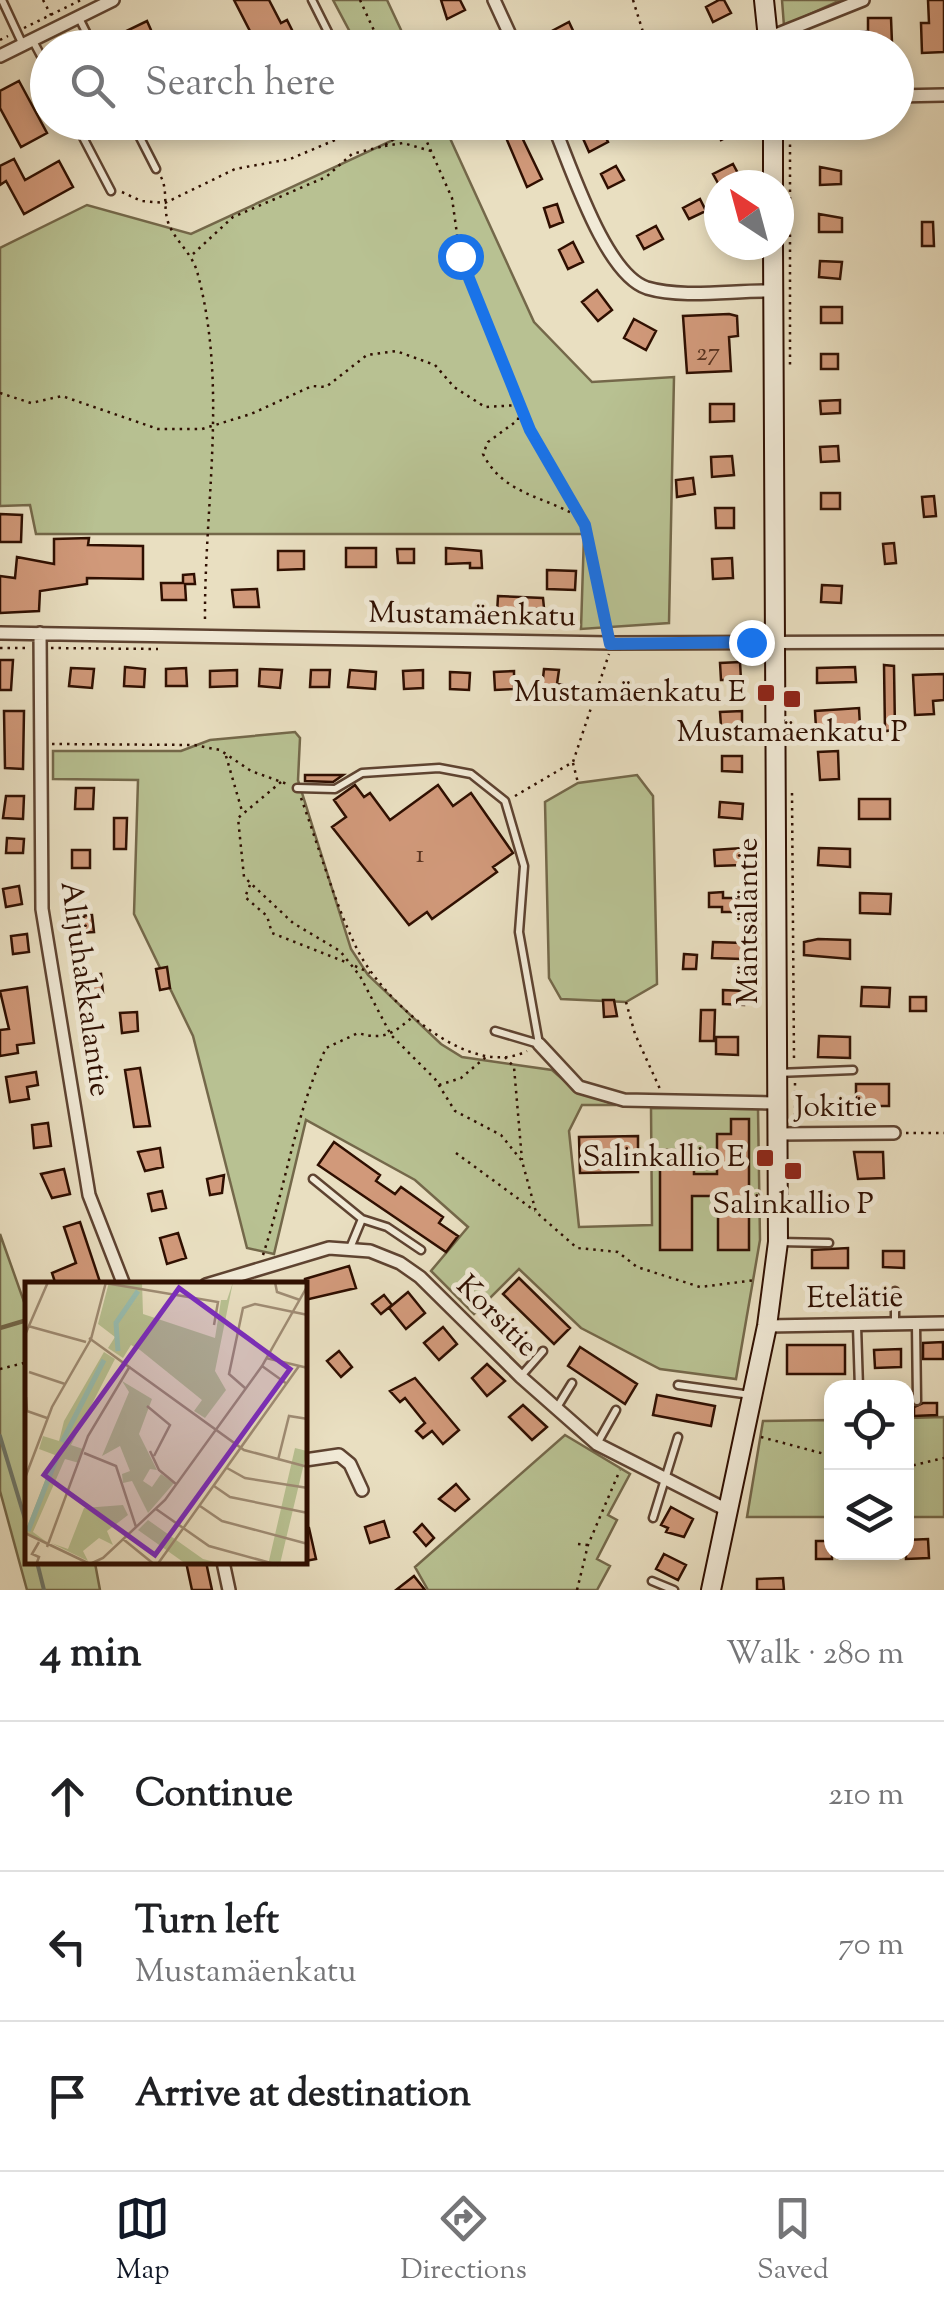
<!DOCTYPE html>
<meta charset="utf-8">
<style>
body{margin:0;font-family:"Sorts Mill Goudy",serif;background:#f2f2f2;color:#202124}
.controls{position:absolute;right:30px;bottom:30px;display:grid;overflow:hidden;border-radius:20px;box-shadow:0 5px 15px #0003}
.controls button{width:90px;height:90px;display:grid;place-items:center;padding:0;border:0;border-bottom:2px solid #e0e0e0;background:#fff;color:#202124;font:50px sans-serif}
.compass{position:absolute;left:704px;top:170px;width:90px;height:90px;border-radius:50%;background:#fff;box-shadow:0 5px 15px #0003;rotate:324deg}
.stop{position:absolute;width:30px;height:30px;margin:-22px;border:8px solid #1a73e8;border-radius:50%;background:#fff}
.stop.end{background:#1a73e8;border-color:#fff;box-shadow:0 2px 10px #0008}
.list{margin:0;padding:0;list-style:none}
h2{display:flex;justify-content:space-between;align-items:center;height:130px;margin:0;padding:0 40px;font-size:42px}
h2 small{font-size:32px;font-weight:400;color:#757577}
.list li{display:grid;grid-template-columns:65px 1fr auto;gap:30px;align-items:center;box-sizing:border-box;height:150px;padding:0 40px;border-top:2px solid #e0e0e0}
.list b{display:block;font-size:38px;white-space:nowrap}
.list p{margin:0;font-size:32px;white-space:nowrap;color:#757577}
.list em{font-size:32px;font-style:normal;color:#757577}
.icon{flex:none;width:55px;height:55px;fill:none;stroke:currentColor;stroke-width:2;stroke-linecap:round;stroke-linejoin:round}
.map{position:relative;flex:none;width:944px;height:1590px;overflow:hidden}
.search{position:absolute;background:#fff;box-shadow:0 5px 15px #0003;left:30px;right:30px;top:30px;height:110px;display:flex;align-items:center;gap:25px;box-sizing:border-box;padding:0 35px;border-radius:55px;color:#757577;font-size:38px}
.sheet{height:580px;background:#fff}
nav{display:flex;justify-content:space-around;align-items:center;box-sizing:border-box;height:140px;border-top:2px solid #e0e0e0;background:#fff;font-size:28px;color:#757577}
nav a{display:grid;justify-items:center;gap:5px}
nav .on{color:#111827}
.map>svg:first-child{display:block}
.green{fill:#b8c192;stroke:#74684a;stroke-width:2.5}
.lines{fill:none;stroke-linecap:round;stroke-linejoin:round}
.stream{stroke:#6e776a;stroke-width:4}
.building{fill:#d1997a;stroke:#2f0f01;stroke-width:2.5}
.lane-casing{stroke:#5e4331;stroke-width:11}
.street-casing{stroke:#5e4331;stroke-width:16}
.secondary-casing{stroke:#2f0f01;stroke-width:22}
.path{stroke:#2f0f01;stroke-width:2.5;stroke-dasharray:2.5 5;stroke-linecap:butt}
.lane{stroke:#f1ead7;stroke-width:6}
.street{stroke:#f1ead7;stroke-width:11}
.secondary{stroke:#f1ead7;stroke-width:18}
.route{stroke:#1a73e8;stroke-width:12}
.poi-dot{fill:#8f2418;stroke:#f1ead7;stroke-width:4}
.labels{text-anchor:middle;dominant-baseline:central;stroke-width:10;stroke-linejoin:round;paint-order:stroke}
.number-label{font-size:25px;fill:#58321f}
.street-label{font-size:30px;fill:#2f0f01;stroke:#f1ead7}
.poi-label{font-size:30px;fill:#2f0f01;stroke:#f1ead7;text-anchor:end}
.inset-river{fill:none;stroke:#98bdb0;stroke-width:5}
.inset-road{fill:none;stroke:#9f8c74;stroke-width:2.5}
.view{fill:#7b2cbf;fill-opacity:0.15;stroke:#7b2cbf;stroke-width:5}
.inset-edge{fill:none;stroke:#2f0f01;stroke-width:5}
</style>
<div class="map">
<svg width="944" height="1590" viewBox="0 0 944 1590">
<rect width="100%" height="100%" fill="#e9dfc1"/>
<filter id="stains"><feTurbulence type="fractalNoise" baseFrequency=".002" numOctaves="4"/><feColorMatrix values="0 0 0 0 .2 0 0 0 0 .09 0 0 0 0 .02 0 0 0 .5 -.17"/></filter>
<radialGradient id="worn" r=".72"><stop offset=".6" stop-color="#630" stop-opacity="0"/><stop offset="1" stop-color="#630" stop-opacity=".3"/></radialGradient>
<path class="green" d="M333 0H387L409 47H358Z
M782 0H841L784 26Z
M398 123H443L534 322 592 382 674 377 669 623 581 629 584 534H36L30 505 0 506V248L87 205 191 234 404 135Z
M295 732 300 738 298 780 351 949 368 975 441 1044 462 1057 552 1070 576 1091 616 1105H582L569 1131 579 1227 652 1225 651 1108 758 1109 760 1240 736 1379 660 1369 581 1328 519 1269 474 1314 431 1271 468 1227 415 1180 306 1120 274 1254 247 1248 193 1036 134 914 138 780 53 779V751H181L210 740Z
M637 775 653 796 657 984 626 1002 561 999 549 978 545 802 578 783Z
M0 1234 28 1313 27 1319 0 1327Z
M27 1321 28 1562 95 1563 100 1590H27L0 1491V1329Z
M944 1417V1517H907V1418Z
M831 1420V1517H747L763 1421Z
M565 1435 630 1474 608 1515 617 1520 597 1559 610 1566 597 1590H428L415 1567Z"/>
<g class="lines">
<path class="stream" d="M0 1436 28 1529
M37 1562 44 1590"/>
</g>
<path class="building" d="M234 0H269L281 23 287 20 295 36 271 48H251L247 40 253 37Z
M441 0H460L465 10 447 19Z
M719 0H724L731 13 713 22 706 7Z
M928 0H944V52L922 53 921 23H929Z
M868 18H891L892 43 847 48V32L868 31Z
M147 21 159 48H127L120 34Z
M569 22 577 39 555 48 548 33Z
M475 32 482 48H463L459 39Z
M708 32 716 48H700L695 39Z
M19 81 47 133 21 147 0 108V91Z
M167 122H205L176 138Z
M712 122H735L739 131 721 140Z
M516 125 542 179 527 187 504 133Z
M601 128 608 142 589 152 581 134Z
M14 159 25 180 59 161 73 187 24 214 6 181 0 185V166Z
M733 164 741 179 719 185 713 174Z
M616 166 624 180 608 188 601 174Z
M820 167 841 171V184L820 185Z
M700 199 706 211 689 219 683 208Z
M557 204 563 222 550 227 544 208Z
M819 214 842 218V232H819Z
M922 222H933L934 246H922Z
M656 226 663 239 644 249 637 236Z
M573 242 583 262 568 269 559 250Z
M820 261 842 262 840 279 819 277Z
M597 290 612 310 598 321 582 302Z
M821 307H842V323H821Z
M729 314 737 316 738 336 729 337 731 371 687 373 683 316Z
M634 319 656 331 646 350 624 338Z
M821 354H838V369H821Z
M840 400V413L821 414 820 401Z
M710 404H734V421L710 422Z
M838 446 839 461 821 462 820 447Z
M732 456 734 475 712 477 711 457Z
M693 478 695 494 677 497 676 480Z
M821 493H840V509H821Z
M934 496 936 516 924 517 922 497Z
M715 508H734V528H716Z
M0 514 22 515 21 542H0Z
M89 538 88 545 143 546V579L87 578V584L40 591 39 611 0 613V576L15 578 17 557 54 564V539Z
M894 543 896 563 885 564 883 544Z
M346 548H376V567H346Z
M446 548 481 551 482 568H470V563L446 564Z
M397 549H414V563H398Z
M278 551H304V569L278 570Z
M732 558 733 578 713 579 712 559Z
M547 570 576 571 575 590 547 589Z
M194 574 195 584H185L186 600H162L161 583H183V575Z
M822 585 842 586 841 603 821 602Z
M257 589 259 607H234L232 590Z
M498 596 543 598 544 608 497 614Z
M0 660H13L11 690H0Z
M740 662 741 680H721L720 663Z
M884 665 894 666 895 730 885 731Z
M125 667 145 669 144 687 124 686Z
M855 667 856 682 817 683V668Z
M71 668 94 669 92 688 69 686Z
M186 668 187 686H166V669Z
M260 669 282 670 280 688 259 686Z
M544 669 559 670 557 684 566 685 565 696 550 694V688L542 687Z
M237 670V686L210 687V671Z
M311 670H330L329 687H310Z
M350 670 376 672 375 689 348 687Z
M423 670V688L404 689 403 671Z
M514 671V689L495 690 494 672Z
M450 672 470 673 469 690 450 689Z
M944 674V700L933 701 934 714 915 715 913 675Z
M859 708 860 726 816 728 815 711Z
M4 711H24L23 769 5 768Z
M742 711V726H721L720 712Z
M693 727 708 728 707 742 692 741Z
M838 751 839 779 820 780 818 752Z
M722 756H742V772L722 771Z
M305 775H343L333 782 305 781Z
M355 785 364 797 370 793 390 820 438 785 453 806 471 793 513 853 493 867 497 872 432 919 427 912 409 925 332 827 346 817 334 800Z
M76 788H94L93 809H75Z
M6 796H24L23 819 3 818Z
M859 799H890V819H859Z
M720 802 743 804 742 819 719 817Z
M114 818H127L126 849H114Z
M7 838 24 839 23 853H6Z
M742 848V865L715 866 714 850Z
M819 848 850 849V867L818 865Z
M72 850H90V868H72Z
M19 886 22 904 6 907 3 889Z
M723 892V898H744V912H722V907H709V893Z
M860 893 891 894 890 914 860 913Z
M92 915 94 932 77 933 76 916Z
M27 934 29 952 13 954 11 936Z
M818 939 850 940V959L804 955V942Z
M713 942 743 943 742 959 712 958Z
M684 954 697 955 696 969H683Z
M167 967 170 988 160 990 156 969Z
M101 974 103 993 85 995 83 976Z
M27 987 34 1043 17 1045 18 1053 0 1056V1030L9 1029 0 991Z
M862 987 890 988 889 1007 861 1006Z
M723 990 744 991V1005L723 1004Z
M910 997H926V1011H910Z
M603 1000H614L617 1016 604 1017Z
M701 1010H715L714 1041H700Z
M137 1012 138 1031 122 1033 120 1013Z
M819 1036 850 1037V1058L818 1057Z
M716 1037H738V1055L716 1054Z
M140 1068 150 1126 134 1127 125 1070Z
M36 1072 38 1085 27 1087 29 1099 10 1102 6 1077Z
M856 1084H889V1106H856Z
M731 1119H749V1250H718V1196H692V1250H660V1150H676V1162H694V1174H717V1134H731Z
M48 1123 51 1146 34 1148 32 1125Z
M638 1136V1172L580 1173 579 1137Z
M334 1142 380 1175 376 1181 395 1194 401 1187 443 1217 439 1223 458 1236 446 1252 318 1165Z
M160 1148 163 1167 145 1171 138 1152Z
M854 1152H883L884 1178 858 1179Z
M64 1169 70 1194 52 1198 41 1174Z
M224 1175 222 1193 210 1195 207 1179Z
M162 1191 166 1208 152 1211 148 1194Z
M80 1222 101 1285H56L52 1273 76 1263 64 1227Z
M178 1233 186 1258 167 1264 160 1238Z
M848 1248V1268H812V1250Z
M883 1251H904V1268L883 1267Z
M349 1266 356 1288 305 1300V1279Z
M519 1278 570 1328 554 1344 503 1294Z
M408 1292 425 1313 406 1329 389 1308Z
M384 1295 392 1305 381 1314 372 1304Z
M443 1327 457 1344 439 1360 424 1343Z
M943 1342V1359H923V1343Z
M787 1345H845V1374H787Z
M580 1347 637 1384 625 1404 568 1366Z
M901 1349V1367L875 1368 874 1350Z
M339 1351 352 1367 341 1377 327 1361Z
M487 1364 505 1381 487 1396 472 1378Z
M415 1378 459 1430 443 1444 432 1431 423 1438 416 1431 425 1423 405 1398 400 1402 390 1391Z
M657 1395 715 1406 711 1426 653 1415Z
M923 1403H937V1415L914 1416V1407Z
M523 1405 547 1427 532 1440 509 1417Z
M456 1484 469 1499 455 1511 439 1499Z
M671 1507 693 1519 684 1537 666 1532 668 1528 661 1525Z
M384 1521 389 1537 370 1543 365 1527Z
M422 1524 434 1538 426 1546 414 1532Z
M305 1528H309L316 1559 305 1561Z
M928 1539 929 1558 906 1559V1540Z
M816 1541H832V1559H816Z
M664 1554 686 1565 678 1580 656 1569Z
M186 1562H206L212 1590H192Z
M414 1576 425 1590H396Z
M783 1578 784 1590H757V1579Z"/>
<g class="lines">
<defs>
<path id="lane" d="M2 0 22 43
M312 0 336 48
M79 18 94 48
M33 41 48 69
M75 122 111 191
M132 122 156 169
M297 788 335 789 362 773 439 768 471 774 505 801 524 866 519 932 539 1044 495 1031
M777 1073 853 1070
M313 1179 362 1219 387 1227 421 1250
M779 1242 829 1243
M350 1248 362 1219
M895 1322V1291
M916 1324 917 1401
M857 1326 859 1388
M521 1376 543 1351
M678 1385 751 1395
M556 1409 572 1383
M598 1442 616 1410
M653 1518 678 1437
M652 1581 674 1590"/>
<path id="street" d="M494 0 516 48
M768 38 863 0
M0 56 113 0
M896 96 944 95
M552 122C570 163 604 274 647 288 684 299 734 290 772 291
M0 633 610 643 944 642
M40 633 42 909 89 1195 124 1285
M539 1044 579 1087 624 1100 776 1103
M778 1134 894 1133
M206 1285 329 1248 370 1251 400 1263 420 1277 521 1377 597 1444 727 1510
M767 1326 944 1323
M305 1460 339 1455 350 1464 362 1490
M223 1562 229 1590"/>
<path id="secondary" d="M764 0 769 48
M773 185V122
M711 1590 767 1326 778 1242 773 245"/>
</defs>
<use href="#lane" class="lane-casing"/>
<use href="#street" class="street-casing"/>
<use href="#secondary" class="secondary-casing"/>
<path class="path" d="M43 0 51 15
M360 0 382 48
M633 0 648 48
M24 28 81 0
M0 40 8 36
M728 48 752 37
M418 122 452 198 460 256 470 285 530 429 585 525 609 631
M790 122V368
M385 146 403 143 431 151
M161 177C168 190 163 207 168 222 175 242 193 253 198 275 228 388 204 506 205 622
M122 192 141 201 165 203 235 169 290 159 366 127 407 126
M193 254 233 217 326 177 352 154 384 146 417 122
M0 393 31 403 62 396 158 429H202L251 414 312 386 326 387 367 355 396 351 435 365 454 387 485 407 519 405 518 420 488 442 483 454C503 494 543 496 577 516
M0 648H28
M51 648 158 649
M52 744 194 745 220 750 251 771 290 785
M226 756 242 811
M573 763 578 783
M281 782 238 818 244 877 293 923 340 951 360 976 391 1035 435 1079 455 1111 501 1135 522 1161 536 1212 577 1248 618 1252 637 1267 700 1287 756 1280
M792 793 794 1060
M515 796 573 762 609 654
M301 798C319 847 334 902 357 949 381 998 469 1081 527 1051
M250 885 245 897 267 916 272 933 348 963
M355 966 370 973
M626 1002 635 1034 660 1089
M505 1057 514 1067 522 1160
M795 1083V1120
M439 1085 461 1078 487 1056
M906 1133H944
M456 1153 535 1211
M263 1255C286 1185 295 1115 326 1048L358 1033C385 1041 393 1033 414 1016
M0 1369 28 1362
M761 1437 832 1456
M906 1467 944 1458
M578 1544 587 1545
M577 1590 588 1545 620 1470"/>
<use href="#lane" class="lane"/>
<use href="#street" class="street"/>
<use href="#secondary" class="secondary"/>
</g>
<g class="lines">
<path class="route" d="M460 256 530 430 585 525 610 644 751 642"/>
</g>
<g class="poi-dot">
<rect x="756" y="683" width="20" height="20" rx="5"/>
<rect x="782" y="689" width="20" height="20" rx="5"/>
<rect x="755" y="1148" width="20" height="20" rx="5"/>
<rect x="783" y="1161" width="20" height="20" rx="5"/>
</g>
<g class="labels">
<g class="number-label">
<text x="708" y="354">27</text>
<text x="420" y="856">1</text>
</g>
<g class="street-label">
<text transform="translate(472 616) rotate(1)">Mustamäenkatu</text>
<text transform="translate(749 921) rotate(-90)">Mäntsäläntie</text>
<text transform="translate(84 989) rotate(82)">Alijuhakkalantie</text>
<text x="836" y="1108">Jokitie</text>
<text transform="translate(855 1299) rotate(-1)">Etelätie</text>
<text transform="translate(496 1317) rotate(45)">Korsitie</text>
</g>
<g class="poi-label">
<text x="746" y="693">Mustamäenkatu E</text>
<text x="792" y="733" text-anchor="middle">Mustamäenkatu P</text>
<text x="745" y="1158">Salinkallio E</text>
<text x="793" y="1205" text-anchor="middle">Salinkallio P</text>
</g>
</g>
<g transform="translate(25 1282)">
<rect width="282" height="282" fill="#e9dfc1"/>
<path d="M84 0H117L118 32 190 56 196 18H202L208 0 190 89 201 108 180 136 169 129 177 118 115 68 106 63 98 76 83 66 90 55 73 42ZM79 70 90 77 46 163 58 167 54 181 40 177 8 250 23 261 0 250 30 173 14 167 18 154 34 159 39 139ZM97 99 127 117 114 152 132 188 125 187 118 199 127 205 136 192 149 201 123 231 107 199 98 201 97 192 105 189 95 164 77 174 104 110ZM270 166 282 169 255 282 243 283ZM98 223 103 233 82 249 88 263 74 256 58 269 63 279 26 261 43 267 59 226ZM123 238 178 277 198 282H161L113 248Z" fill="#b8c192"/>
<path class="inset-river" d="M93 69 91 41 113 9M37 160 79 78M3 249 32 175"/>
<path class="inset-road" d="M250 0 252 10 275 18M80 1 193 20 189 43M3 44 61 60M0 53 23 0M64 56 219 168 283 185M241 76 283 86M237 84 262 102M4 90 40 102M220 106 204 92 218 26 230 22 283 33M1 115 2 129 22 136M122 124 145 143 129 174M125 169 134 188 151 202M59 171 91 184 111 245M253 178 264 134 283 137M202 186 220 196 283 206M0 196 27 125 66 57 81 0M189 204 205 215 283 231M175 224 197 239 283 262M131 227 184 264 253 283M0 251 65 282 78 276 140 218 237 84 283 3M98 257 130 283M22 265 63 154 105 84M11 283 14 275 7 272 14 260M132 283 274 84"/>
<path class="view" d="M154 6 265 87 130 273 19 193Z"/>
<rect width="282" height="282" class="inset-edge"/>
</g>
<rect width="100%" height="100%" filter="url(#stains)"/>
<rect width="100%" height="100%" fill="url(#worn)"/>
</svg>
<div class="controls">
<button><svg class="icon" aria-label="locate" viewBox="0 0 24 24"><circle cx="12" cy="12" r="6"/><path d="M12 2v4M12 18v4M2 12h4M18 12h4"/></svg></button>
<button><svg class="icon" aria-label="layers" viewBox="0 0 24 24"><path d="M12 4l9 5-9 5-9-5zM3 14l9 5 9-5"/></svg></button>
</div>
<svg class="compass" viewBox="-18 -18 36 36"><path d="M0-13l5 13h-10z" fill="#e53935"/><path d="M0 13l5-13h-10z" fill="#757577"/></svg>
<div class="stop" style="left:460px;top:256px"></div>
<div class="stop end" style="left:751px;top:642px"></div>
<div class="search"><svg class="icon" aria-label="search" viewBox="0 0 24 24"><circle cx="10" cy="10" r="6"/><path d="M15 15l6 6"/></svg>Search here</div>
</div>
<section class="sheet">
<h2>4 min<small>Walk · 280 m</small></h2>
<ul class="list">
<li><svg class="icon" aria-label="ahead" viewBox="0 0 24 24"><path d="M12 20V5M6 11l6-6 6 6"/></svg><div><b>Continue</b></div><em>210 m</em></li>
<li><svg class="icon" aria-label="left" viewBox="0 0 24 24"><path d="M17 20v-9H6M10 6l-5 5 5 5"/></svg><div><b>Turn left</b><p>Mustamäenkatu</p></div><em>70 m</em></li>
<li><svg class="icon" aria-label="arrive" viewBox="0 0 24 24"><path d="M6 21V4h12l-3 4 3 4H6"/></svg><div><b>Arrive at destination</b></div></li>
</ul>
</section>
<nav>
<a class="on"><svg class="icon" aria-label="map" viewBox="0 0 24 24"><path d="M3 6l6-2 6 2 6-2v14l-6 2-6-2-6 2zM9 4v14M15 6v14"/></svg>Map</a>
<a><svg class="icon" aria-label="directions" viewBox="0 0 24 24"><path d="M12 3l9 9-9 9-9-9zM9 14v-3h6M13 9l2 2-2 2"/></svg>Directions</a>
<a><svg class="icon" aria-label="saved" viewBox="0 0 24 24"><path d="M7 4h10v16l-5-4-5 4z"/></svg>Saved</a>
</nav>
